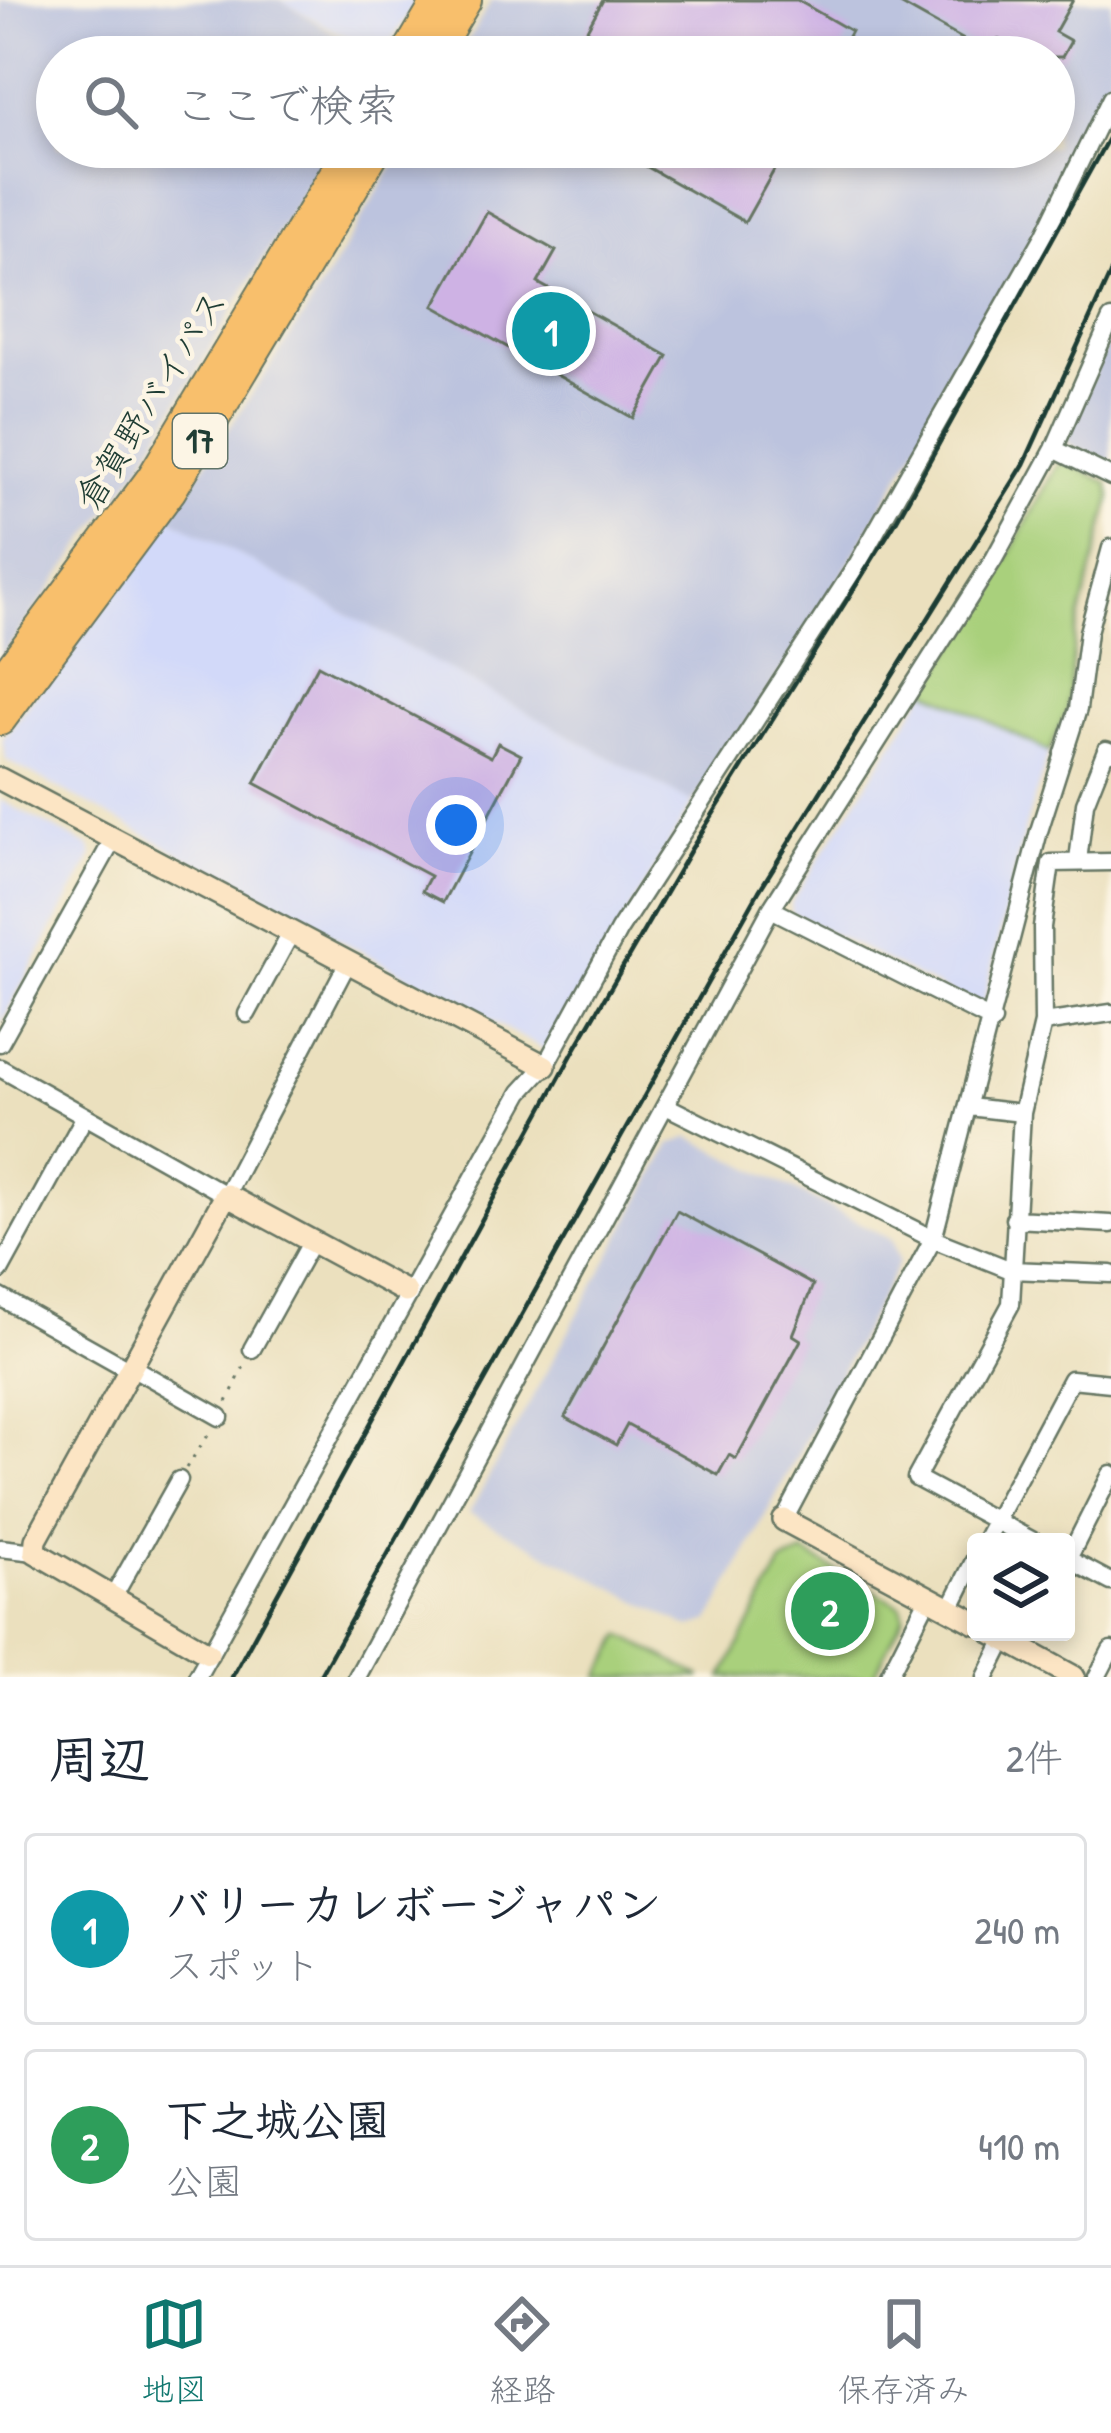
<!DOCTYPE html>
<html lang="ja">
<meta charset="utf-8">
<style>
body{margin:0;font-family:"Patrick Hand","Klee One",sans-serif;background:#f6f6f7;color:#1f2937}
.controls{position:absolute;right:36px;bottom:36px;display:grid;overflow:hidden;border-radius:12px;box-shadow:0 6px 18px #0003}
.controls button{width:108px;height:108px;display:grid;place-items:center;padding:0;border:0;border-bottom:3px solid #e0e1e3;background:#fff;color:#1f2937;font:60px sans-serif}
.you{position:absolute;left:456px;top:825px;width:42px;height:42px;margin:-30px;border:9px solid #fff;border-radius:50%;background:#1a73e8;box-shadow:0 0 0 18px #1a73e833}
.badge{display:grid;place-items:center;width:78px;height:78px;border-radius:50%;background:#0f766e;color:#fff;font-size:39px;font-weight:700}
.pin{position:absolute;translate:-50% -50%;border:6px solid #fff;box-shadow:0 3px 12px #0006}
.list{margin:0;padding:0;list-style:none}
h2{display:flex;justify-content:space-between;align-items:center;height:156px;margin:0;padding:0 48px;font-size:51px}
h2 small{font-size:39px;font-weight:400;color:#747a83}
.list li{display:grid;grid-template-columns:78px 1fr auto;gap:36px;align-items:center;box-sizing:border-box;height:192px;margin:0 24px 24px;padding:0 24px;border:3px solid #e0e1e3;border-radius:12px}
.list b{display:block;font-size:45px;white-space:nowrap}
.list p{margin:0;font-size:39px;white-space:nowrap;color:#747a83}
.list em{font-size:39px;font-style:normal;color:#747a83}
.icon{flex:none;width:66px;height:66px;fill:none;stroke:currentColor;stroke-width:2;stroke-linecap:round;stroke-linejoin:round}
.map{position:relative;flex:none;width:1111px;height:1677px;overflow:hidden}
.search{position:absolute;background:#fff;box-shadow:0 6px 18px #0003;left:36px;right:36px;top:36px;height:132px;display:flex;align-items:center;gap:30px;box-sizing:border-box;padding:0 42px;border-radius:66px;color:#747a83;font-size:45px}
.sheet{height:588px;background:#fff}
nav{display:flex;justify-content:space-around;align-items:center;box-sizing:border-box;height:168px;border-top:3px solid #e0e1e3;background:#fff;font-size:33px;color:#747a83}
nav a{display:grid;justify-items:center;gap:6px}
nav .on{color:#0f766e}
.map>svg:first-child{display:block}
.built{fill:#d2d9f9}
.industrial{fill:#bcc3de}
.green{fill:#a9d07b;stroke:#648658;stroke-width:3}
.building{fill:#ceb2e4}
.lines{fill:none;stroke-linecap:round;stroke-linejoin:round}
.street-casing{stroke:#667664;stroke-width:21}
.secondary-casing{stroke:#667664;stroke-width:26}
.highway-casing{stroke:#667664;stroke-width:34}
.path{stroke:#667664;stroke-width:3;stroke-dasharray:3 9;stroke-linecap:butt}
.street{stroke:#fff;stroke-width:16}
.secondary{stroke:#fce5c4;stroke-width:21}
.highway{stroke:#f8bf6c;stroke-width:30}
.rail{stroke:#1f3d34;stroke-width:4.5}
.labels{text-anchor:middle;dominant-baseline:central;stroke-width:9;stroke-linejoin:round;paint-order:stroke}
.shield{fill:#fcf5e5;stroke:#617469;stroke-width:3}
.shield-label{font-size:33px;font-weight:bold;fill:#1f3d34}
.street-label{font-size:36px;fill:#1f3d34;stroke:#fcf5e5}
</style>
<div class="map">
<svg width="1111" height="1677" viewBox="0 0 1111 1677">
<rect width="100%" height="100%" fill="#fcf5e5"/>
<filter id="ink" filterUnits="userSpaceOnUse"><feTurbulence type="fractalNoise" baseFrequency=".00833" numOctaves="2"/><feDisplacementMap in="SourceGraphic" scale="24" xChannelSelector="R" yChannelSelector="G"/><feConvolveMatrix kernelMatrix="1 2 1 2 8 2 1 2 1" color-interpolation-filters="sRGB"/></filter>
<filter id="wash" filterUnits="userSpaceOnUse"><feTurbulence type="fractalNoise" baseFrequency=".004" numOctaves="4" result="noise"/><feDisplacementMap in="SourceGraphic" scale="48" xChannelSelector="R" yChannelSelector="G"/><feGaussianBlur stdDeviation="2.7" result="paint"/><feColorMatrix in="noise" values="0 0 0 0 0 0 0 0 0 0 0 0 0 0 0 0 0 1.4 0 .05"/><feComposite in="paint" operator="in"/></filter>
<g filter="url(#wash)">
<rect width="100%" height="100%" fill="#ebe0be"/>
<path class="built" d="M280 0H417L382 57Z
M170 517 693 803 547 1051 6 760 2 739Z
M927 690 1049 752 1024 831 984 1001 978 1007 791 913V903Z
M0 800 90 847 93 855 0 1025Z"/>
<path class="industrial" d="M0 0H280L374 57H57V147H330L138 469 0 658Z
M492 0H1111V81L1037 234 825 607 693 803 170 517 304 316 404 147H1054V57H458Z
M1111 336V464L1068 444 1065 436Z
M690 1137 892 1239 899 1262 710 1621 690 1628 469 1513 671 1144Z"/>
<path class="green" d="M1065 462 1108 483 1111 497 1075 635 1067 710 1049 752 927 690 999 574 1057 465Z
M804 1553 901 1606 904 1616 873 1677H723L782 1563Z
M622 1635 702 1677H599Z"/>
<g id="blocks">
<path class="building" d="M603 0H797L851 31 837 57H572Z
M893 0H1073L1055 32 1071 41 1062 57H1019L1022 52 998 39 989 54Z
M612 147H787L745 222Z
M487 212 556 251 538 283 668 356 633 418 434 306Z
M318 665 491 757 498 743 521 755 443 902 422 891 430 876 255 783Z
M677 1211 813 1285 793 1335 801 1340 736 1459 729 1455 718 1475 627 1425 616 1445 565 1417Z"/>
</g>
</g>
<g filter="url(#ink)">
<use href="#blocks" fill-opacity="0" stroke="#667664" stroke-width="3"/>
<g class="lines">
<defs>
<path id="street" d="M1054 449 1111 477
M1078 861 1085 803 1106 750 1111 752
M771 909 993 1021
M247 1014 290 935
M1043 1023 1111 1013
M0 1043 113 840
M0 1068 226 1195 347 964
M668 1107 933 1239 1011 1270 1111 1274
M969 1107 1022 1113
M1014 1219 1111 1224
M0 1271 85 1116
M0 1297 128 1369
M252 1349 312 1241
M130 1366 220 1417
M784 1520 933 1239 1039 831 1078 709 1088 632 1111 548
M984 1542 1071 1379 1111 1383
M1035 1542 916 1478 1011 1304 1022 1113 1043 1023 1042 927 1051 863 1111 862
M0 1548 35 1552
M1066 1558 1111 1582
M1068 1559 1111 1474
M112 1599 179 1480
M950 1609 976 1557
M197 1677 521 1092 545 1066 619 930 858 563 1044 236 1111 98
M357 1677 771 909 994 559 1054 449 1111 319
M888 1677 928 1598
M986 1677 1005 1639
M1097 1677 1111 1650"/>
<path id="secondary" d="M0 779 545 1066
M784 1520 976 1623
M992 1632 1074 1677
M208 1653 35 1552 36 1540 226 1195 406 1292"/>
<path id="highway" d="M405 57 439 0
M432 57 466 0
M0 682 152 478 351 147
M0 720 171 490 377 147"/>
</defs>
<use href="#street" class="street-casing"/>
<use href="#secondary" class="secondary-casing"/>
<use href="#highway" class="highway-casing"/>
<path class="path" d="M227 1402 246 1362
M186 1468 211 1431"/>
<use href="#street" class="street"/>
<use href="#secondary" class="secondary"/>
<use href="#highway" class="highway"/>
<path class="rail" d="M232 1677 575 1049 690 851 895 523 1111 133
M319 1677 759 891 1024 464 1111 272"/>
</g>
</g>
<g class="labels">
<rect class="shield" x="173" y="414" width="54" height="54" rx="9"/>
<g class="shield-label">
<text x="200" y="441">17</text>
</g>
<g class="street-label">
<text transform="translate(150 399) rotate(-58)">倉賀野バイパス</text>
</g>
</g>
</svg>
<div class="controls">
<button><svg class="icon" aria-label="layers" viewBox="0 0 24 24"><path d="M12 4l9 5-9 5-9-5zM3 14l9 5 9-5"/></svg></button>
</div>
<div class="you"></div>
<div class="pin badge" style="left:551px;top:331px;background:#0f9aa8">1</div>
<div class="pin badge" style="left:830px;top:1611px;background:#2e9e5b">2</div>
<div class="search"><svg class="icon" aria-label="search" viewBox="0 0 24 24"><circle cx="10" cy="10" r="6"/><path d="M15 15l6 6"/></svg>ここで検索</div>
</div>
<section class="sheet">
<h2>周辺<small>2件</small></h2>
<ul class="list">
<li><span class="badge" style="background:#0f9aa8">1</span><div><b>バリーカレボージャパン</b><p>スポット</p></div><em>240 m</em></li>
<li><span class="badge" style="background:#2e9e5b">2</span><div><b>下之城公園</b><p>公園</p></div><em>410 m</em></li>
</ul>
</section>
<nav>
<a class="on"><svg class="icon" aria-label="map" viewBox="0 0 24 24"><path d="M3 6l6-2 6 2 6-2v14l-6 2-6-2-6 2zM9 4v14M15 6v14"/></svg>地図</a>
<a><svg class="icon" aria-label="directions" viewBox="0 0 24 24"><path d="M12 3l9 9-9 9-9-9zM9 14v-3h6M13 9l2 2-2 2"/></svg>経路</a>
<a><svg class="icon" aria-label="saved" viewBox="0 0 24 24"><path d="M7 4h10v16l-5-4-5 4z"/></svg>保存済み</a>
</nav>
